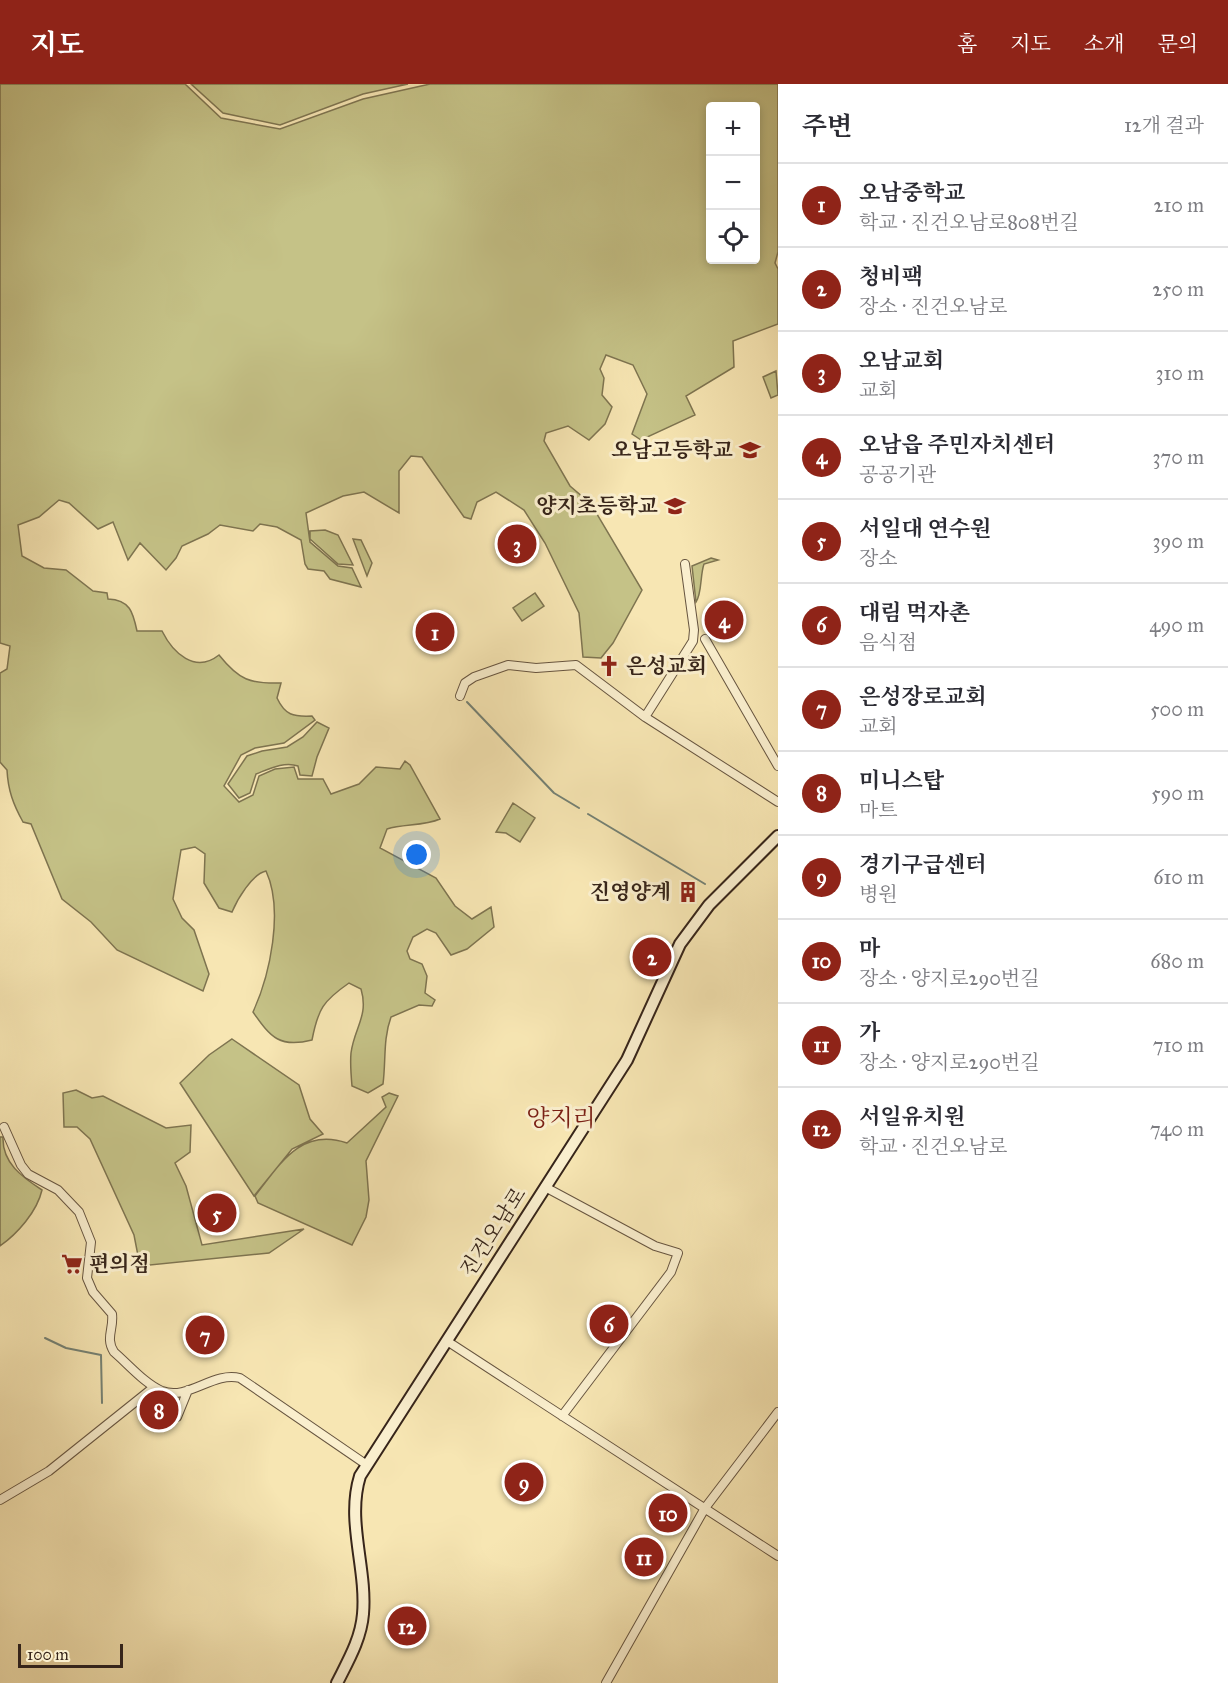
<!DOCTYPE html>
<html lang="ko">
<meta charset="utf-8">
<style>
body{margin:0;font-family:"IM FELL Great Primer","Noto Serif KR",serif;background:#f7f7f7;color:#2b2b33}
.controls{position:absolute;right:18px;top:18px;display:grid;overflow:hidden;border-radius:6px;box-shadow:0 3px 9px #0003}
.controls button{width:54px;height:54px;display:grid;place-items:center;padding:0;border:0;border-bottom:2px solid #e1e1e2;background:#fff;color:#2b2b33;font:30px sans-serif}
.scale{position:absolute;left:18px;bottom:15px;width:105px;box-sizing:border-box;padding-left:6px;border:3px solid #37251a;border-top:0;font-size:16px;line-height:21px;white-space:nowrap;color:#37251a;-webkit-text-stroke:4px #faefce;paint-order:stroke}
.you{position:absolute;left:417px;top:771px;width:21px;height:21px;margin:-15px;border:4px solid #fff;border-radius:50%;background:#1a73e8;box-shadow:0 0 0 9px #1a73e833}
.badge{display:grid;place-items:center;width:39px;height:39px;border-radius:50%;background:#8f2418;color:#fff;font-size:20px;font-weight:700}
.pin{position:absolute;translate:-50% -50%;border:3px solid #fff;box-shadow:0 2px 6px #0006}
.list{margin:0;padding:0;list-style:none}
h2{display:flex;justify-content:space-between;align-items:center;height:78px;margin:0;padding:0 24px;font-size:26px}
h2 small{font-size:20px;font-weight:400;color:#7c7c81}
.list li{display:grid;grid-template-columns:39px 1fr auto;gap:18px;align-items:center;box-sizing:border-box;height:84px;padding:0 24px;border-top:2px solid #e1e1e2}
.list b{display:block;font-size:22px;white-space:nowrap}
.list p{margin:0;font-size:20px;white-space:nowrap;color:#7c7c81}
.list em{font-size:20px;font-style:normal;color:#7c7c81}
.icon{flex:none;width:33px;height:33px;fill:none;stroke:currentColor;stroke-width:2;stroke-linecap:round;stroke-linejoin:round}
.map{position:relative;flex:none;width:778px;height:1599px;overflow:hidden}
header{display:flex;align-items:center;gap:36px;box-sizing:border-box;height:84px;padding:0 30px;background:#8f2418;color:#fff}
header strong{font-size:28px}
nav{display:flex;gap:33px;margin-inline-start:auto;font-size:21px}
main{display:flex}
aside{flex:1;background:#fff}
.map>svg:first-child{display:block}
.green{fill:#c5c287;stroke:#7e7450;stroke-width:1.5;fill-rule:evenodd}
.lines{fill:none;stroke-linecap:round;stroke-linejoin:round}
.stream{stroke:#748174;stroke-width:2}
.minor-casing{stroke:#675540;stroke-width:10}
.secondary-casing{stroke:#37251a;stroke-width:14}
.minor{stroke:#faefce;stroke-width:8}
.secondary{stroke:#faefce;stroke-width:10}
.labels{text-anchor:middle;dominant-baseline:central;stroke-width:6;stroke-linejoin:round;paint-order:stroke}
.poi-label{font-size:21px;font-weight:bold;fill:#37251a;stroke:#faefce;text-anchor:end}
.street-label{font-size:21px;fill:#37251a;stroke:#faefce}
.quarter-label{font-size:24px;fill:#7a1f14;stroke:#faefce}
</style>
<header>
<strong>지도</strong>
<nav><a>홈</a><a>지도</a><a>소개</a><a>문의</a></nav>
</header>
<main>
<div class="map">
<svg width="778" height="1599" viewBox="0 0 778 1599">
<rect width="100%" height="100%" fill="#f7e6b3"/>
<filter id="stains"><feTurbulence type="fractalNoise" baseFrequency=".00333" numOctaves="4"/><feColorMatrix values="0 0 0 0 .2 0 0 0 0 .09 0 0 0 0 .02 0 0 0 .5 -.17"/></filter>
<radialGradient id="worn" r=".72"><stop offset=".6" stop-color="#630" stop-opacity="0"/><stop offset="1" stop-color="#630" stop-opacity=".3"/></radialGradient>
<path class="green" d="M0 0H185L221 34 280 45 363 15 430 0H778V168L775 179 778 185V240L733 257 734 283 686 312 695 331 641 356 632 350 647 310 633 281 606 271 600 285 604 294 602 311 612 323 605 340 589 356 568 342 546 349 544 357 570 402 591 420 642 506 613 559 601 574 583 573 579 529 545 459 524 426 496 408 477 418 471 435 464 433 422 373 411 372 399 387V429L364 408 343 412 306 429 310 458 338 482 352 484 361 503 330 495 324 487 308 485 305 480 301 456 277 443 260 440 253 447 220 441 208 450 182 462 176 474 166 486 140 459 128 476 113 438 98 445 69 419 59 416 39 433 18 441 22 472 44 484 66 486 93 507 107 509 108 515C130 516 133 528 137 547H162C173 569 195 590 219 571 239 596 250 600 281 599L277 614C285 631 293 633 312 632L315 636 284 659 255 664 241 671 224 702 239 718 253 711 259 692 275 685 294 683 298 695H323L331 710 359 700 376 683 400 685 405 677 410 681 440 735C424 742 404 740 387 745L380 764 436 794 455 822 472 835 491 823 494 843 467 865 451 871 436 849 427 845 413 853 407 867 410 875 422 880 427 892 425 909 435 916 432 922 419 921 391 933C383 955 386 977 383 1000L368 1009 352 1002C351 991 350 980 351 969 354 944 369 932 361 905L349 899C323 917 318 925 312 956 280 964 271 954 253 928 270 891 284 826 266 787 252 790 237 816 232 828L219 824 204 799 205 770 195 763 181 766 173 815 182 834 194 846 209 890 203 907 117 866 91 838 62 815 31 740 23 738C13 720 8 706 7 686L0 678V589L7 585 10 562 0 559ZM756 22V176H710V22Z
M191 0H408L363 10 280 41 223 29Z
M776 287 778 311 771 314 763 293Z
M325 446 338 451 353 481 338 480 310 455V447Z
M353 455 361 456 372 479 367 492Z
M711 474 718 476 704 480C700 491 702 510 696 518L692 482Z
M535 509 544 522 522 537 513 524Z
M317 638 329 644 317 673 312 692 300 691 298 682C284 677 269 685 256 690L250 709 239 714 228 700 247 672 262 667 287 663 303 653Z
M513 719 535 734 520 758 506 749 496 748Z
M232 955 299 1001 310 1035 323 1050 292 1065 254 1112 180 999 209 971Z
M76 1006 92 1014 103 1012 166 1044 191 1041 190 1068 175 1079 186 1102 202 1161 304 1145 269 1169 140 1182 134 1151 90 1055 77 1043H64L63 1009Z
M389 1009 398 1012 366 1077 369 1116 366 1133 352 1161 258 1119 255 1112C280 1080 301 1043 347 1059L386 1023 382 1013Z
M0 1053H3C2 1079 22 1093 42 1106 37 1128 17 1150 0 1162Z"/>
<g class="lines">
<path class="stream" d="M467 618 554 709 579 724
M588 730 705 800
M45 1254 66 1264 101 1271 102 1319"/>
<defs>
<path id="minor" d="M705 555 778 682
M460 612 465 599 474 593 508 581 536 584 576 581 645 633 778 718
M645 633 693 557 694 546 685 480
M4 1043 21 1081 28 1090 58 1106 79 1128 91 1158 87 1194 93 1208 112 1230C114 1245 105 1254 114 1268 128 1280 145 1300 162 1307 188 1317 213 1287 240 1294L367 1381
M545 1103 655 1162 678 1169 671 1188 562 1332
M447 1257 778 1472
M177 1333 188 1306
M0 1416 49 1387 154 1303
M606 1599 705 1424 778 1328"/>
<path id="secondary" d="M337 1599C348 1577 361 1555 363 1530 367 1484 346 1437 360 1392L627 976 680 860 709 821 778 752"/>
</defs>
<use href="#minor" class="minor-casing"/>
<use href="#secondary" class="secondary-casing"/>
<use href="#minor" class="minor"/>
<use href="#secondary" class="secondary"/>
</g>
<defs>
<symbol id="school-bare" viewBox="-9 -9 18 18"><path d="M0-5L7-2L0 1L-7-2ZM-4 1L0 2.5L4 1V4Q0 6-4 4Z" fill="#8f2418" stroke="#faefce" stroke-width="2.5" paint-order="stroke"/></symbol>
<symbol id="church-bare" viewBox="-9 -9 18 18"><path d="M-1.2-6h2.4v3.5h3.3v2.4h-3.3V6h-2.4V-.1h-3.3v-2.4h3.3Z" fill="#8f2418" stroke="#faefce" stroke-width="2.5" paint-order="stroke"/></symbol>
<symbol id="building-bare" viewBox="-9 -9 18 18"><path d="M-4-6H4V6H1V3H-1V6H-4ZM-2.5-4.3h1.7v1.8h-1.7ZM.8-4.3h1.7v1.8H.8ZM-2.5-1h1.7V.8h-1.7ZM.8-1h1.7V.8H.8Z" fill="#8f2418" stroke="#faefce" stroke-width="2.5" paint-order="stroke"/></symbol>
<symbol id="supermarket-bare" viewBox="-9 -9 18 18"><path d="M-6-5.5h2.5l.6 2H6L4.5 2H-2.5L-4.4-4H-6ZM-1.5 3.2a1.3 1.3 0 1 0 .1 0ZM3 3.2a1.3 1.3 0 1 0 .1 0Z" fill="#8f2418" stroke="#faefce" stroke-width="2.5" paint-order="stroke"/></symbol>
</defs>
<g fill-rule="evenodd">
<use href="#school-bare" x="735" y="351" width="30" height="30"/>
<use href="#school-bare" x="660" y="407" width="30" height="30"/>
<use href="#church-bare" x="594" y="567" width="30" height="30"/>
<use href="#building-bare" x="673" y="793" width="30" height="30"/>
<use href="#supermarket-bare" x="57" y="1165" width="30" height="30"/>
</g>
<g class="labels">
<g class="poi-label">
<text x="733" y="366">오남고등학교</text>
<text x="658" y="422">양지초등학교</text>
<text x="626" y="582" text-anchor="start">은성교회</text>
<text x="671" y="808">진영양계</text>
<text x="89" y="1180" text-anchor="start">편의점</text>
</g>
<g class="street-label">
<text transform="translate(493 1148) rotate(-57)">진건오남로</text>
</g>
<g class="quarter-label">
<text x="561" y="1034">양지리</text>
</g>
</g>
<rect width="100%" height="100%" filter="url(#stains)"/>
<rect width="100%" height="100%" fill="url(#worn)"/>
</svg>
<div class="controls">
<button>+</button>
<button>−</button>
<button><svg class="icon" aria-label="locate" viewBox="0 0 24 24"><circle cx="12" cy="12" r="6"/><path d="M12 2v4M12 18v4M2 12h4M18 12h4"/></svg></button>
</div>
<div class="scale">100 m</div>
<div class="you"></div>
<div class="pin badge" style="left:435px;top:548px">1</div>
<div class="pin badge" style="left:652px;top:873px">2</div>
<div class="pin badge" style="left:517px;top:460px">3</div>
<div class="pin badge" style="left:724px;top:536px">4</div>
<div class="pin badge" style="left:217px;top:1129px">5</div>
<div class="pin badge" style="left:609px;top:1240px">6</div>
<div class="pin badge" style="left:205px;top:1251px">7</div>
<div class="pin badge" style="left:159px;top:1326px">8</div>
<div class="pin badge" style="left:524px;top:1398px">9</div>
<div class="pin badge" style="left:668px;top:1429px">10</div>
<div class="pin badge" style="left:644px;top:1473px">11</div>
<div class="pin badge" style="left:407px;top:1542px">12</div>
</div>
<aside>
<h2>주변<small>12개 결과</small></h2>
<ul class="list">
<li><span class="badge">1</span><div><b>오남중학교</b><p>학교 · 진건오남로808번길</p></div><em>210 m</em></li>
<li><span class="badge">2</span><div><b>청비팩</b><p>장소 · 진건오남로</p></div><em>250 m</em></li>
<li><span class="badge">3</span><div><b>오남교회</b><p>교회</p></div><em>310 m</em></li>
<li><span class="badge">4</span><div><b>오남읍 주민자치센터</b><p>공공기관</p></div><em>370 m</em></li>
<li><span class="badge">5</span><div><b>서일대 연수원</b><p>장소</p></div><em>390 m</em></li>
<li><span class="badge">6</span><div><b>대림 먹자촌</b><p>음식점</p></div><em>490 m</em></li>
<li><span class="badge">7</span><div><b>은성장로교회</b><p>교회</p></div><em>500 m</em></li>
<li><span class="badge">8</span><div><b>미니스탑</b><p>마트</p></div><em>590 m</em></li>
<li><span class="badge">9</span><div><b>경기구급센터</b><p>병원</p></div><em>610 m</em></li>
<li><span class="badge">10</span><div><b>마</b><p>장소 · 양지로290번길</p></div><em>680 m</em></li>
<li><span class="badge">11</span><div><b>가</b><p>장소 · 양지로290번길</p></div><em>710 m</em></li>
<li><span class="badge">12</span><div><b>서일유치원</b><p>학교 · 진건오남로</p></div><em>740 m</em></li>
</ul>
</aside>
</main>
